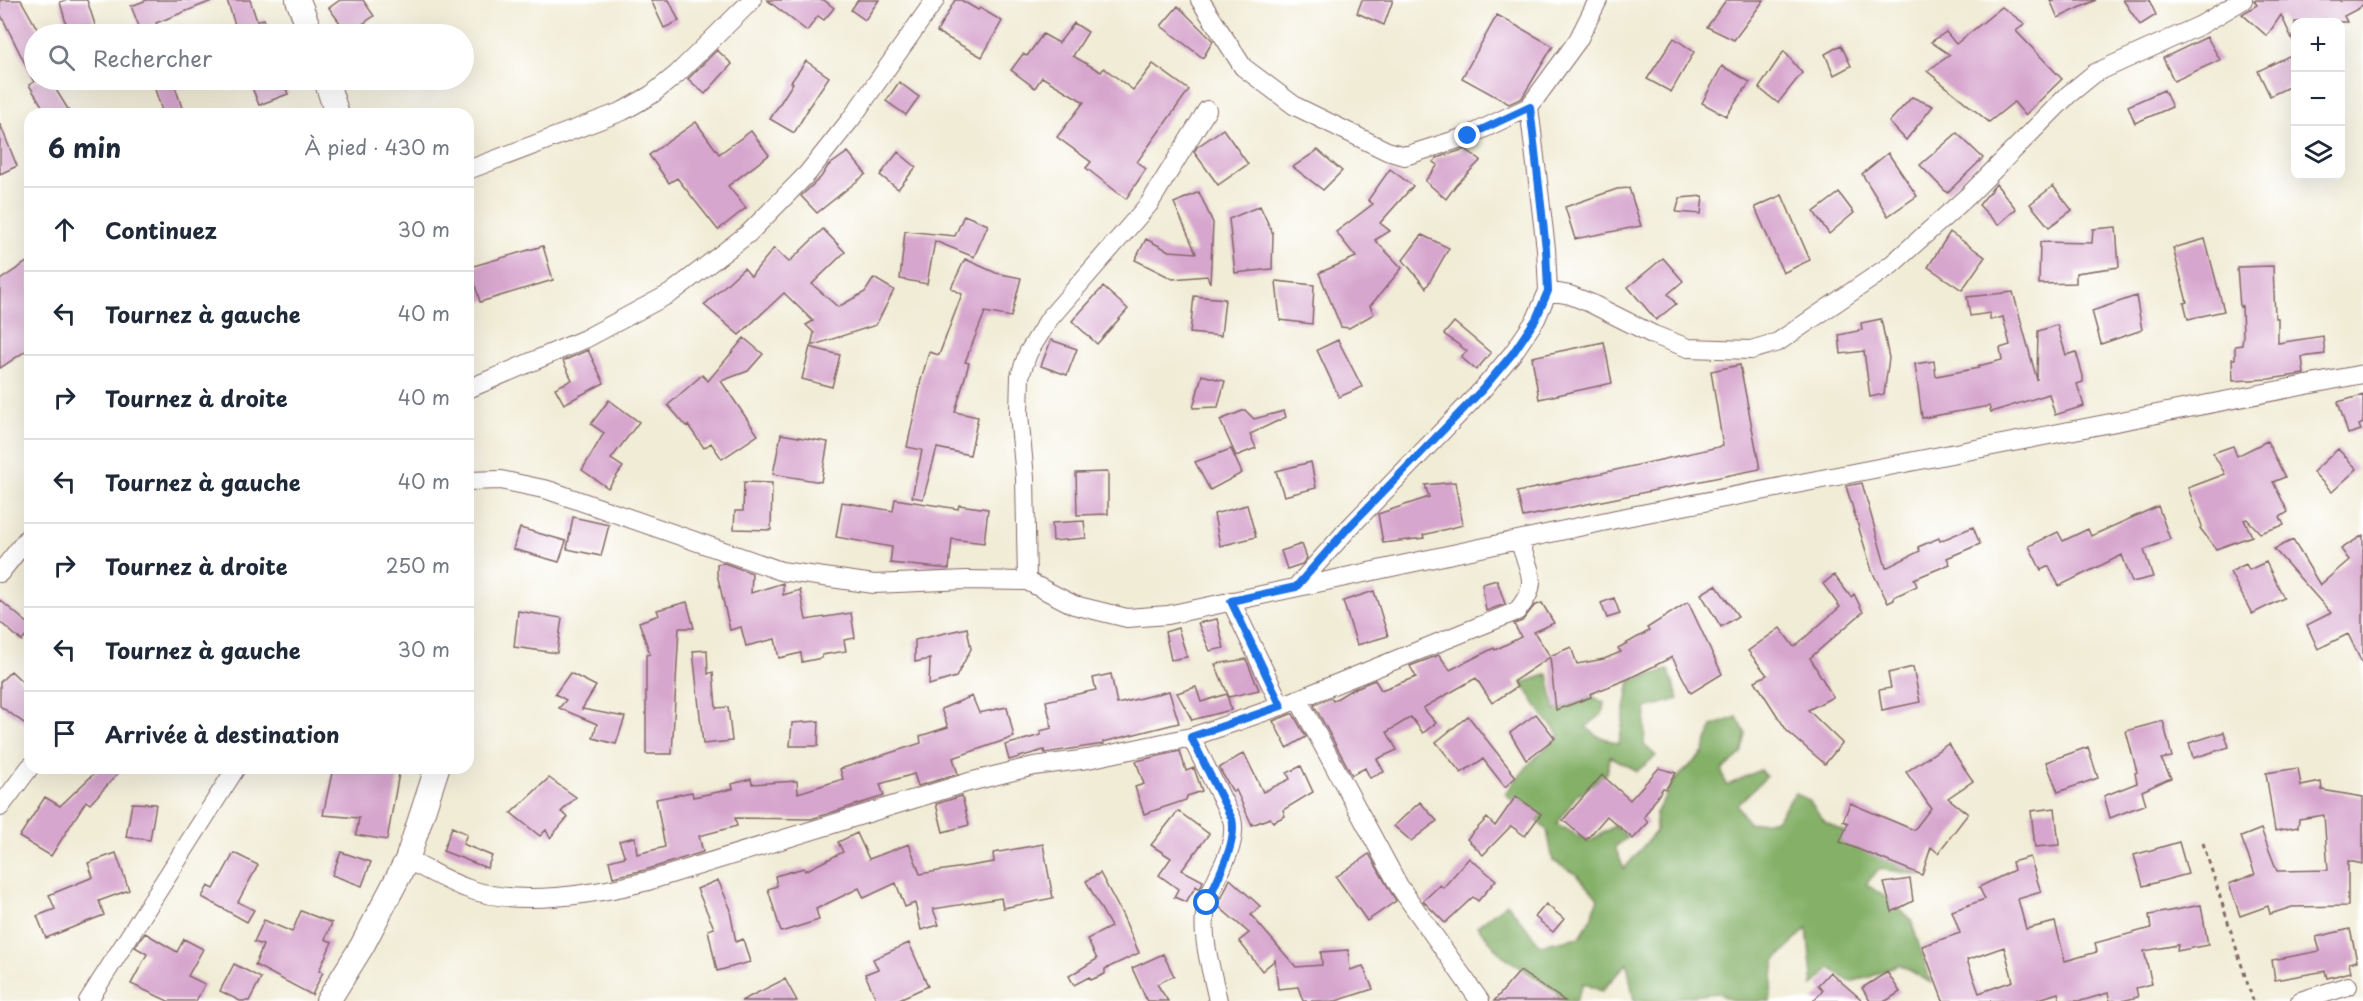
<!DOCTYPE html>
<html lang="fr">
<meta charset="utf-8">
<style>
body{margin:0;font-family:"Playpen Sans",sans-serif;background:#f6f6f7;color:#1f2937}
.controls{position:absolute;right:18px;top:18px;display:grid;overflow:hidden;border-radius:12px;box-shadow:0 6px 24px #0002}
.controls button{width:54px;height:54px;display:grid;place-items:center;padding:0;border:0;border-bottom:2px solid #e0e1e3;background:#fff;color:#1f2937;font:30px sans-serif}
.stop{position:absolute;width:18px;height:18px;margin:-14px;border:4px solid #1a73e8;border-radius:50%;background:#fff}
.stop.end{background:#1a73e8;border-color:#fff;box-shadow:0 2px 6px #0008}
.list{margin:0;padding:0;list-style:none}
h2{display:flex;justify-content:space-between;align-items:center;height:78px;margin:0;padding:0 24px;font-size:26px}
h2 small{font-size:20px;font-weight:400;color:#747a83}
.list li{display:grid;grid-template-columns:39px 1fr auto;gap:18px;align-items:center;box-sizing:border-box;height:84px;padding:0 24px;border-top:2px solid #e0e1e3}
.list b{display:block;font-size:22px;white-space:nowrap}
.list em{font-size:20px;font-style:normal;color:#747a83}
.icon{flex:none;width:33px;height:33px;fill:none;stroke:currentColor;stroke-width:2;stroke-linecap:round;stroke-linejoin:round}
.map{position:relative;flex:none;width:2363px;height:1001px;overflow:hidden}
.search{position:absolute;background:#fff;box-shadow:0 6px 24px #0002;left:24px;top:24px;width:450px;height:66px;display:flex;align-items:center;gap:15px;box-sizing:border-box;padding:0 21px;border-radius:33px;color:#747a83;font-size:22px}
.panel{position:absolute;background:#fff;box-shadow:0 6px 24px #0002;left:24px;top:108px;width:450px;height:666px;border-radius:18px}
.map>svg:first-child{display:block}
.forest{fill:#84b068;stroke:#67684a;stroke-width:1.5}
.building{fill:#d7a6ce;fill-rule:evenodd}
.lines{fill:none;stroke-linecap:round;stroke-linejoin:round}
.minor-casing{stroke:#846767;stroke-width:20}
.tertiary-casing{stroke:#846767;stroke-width:26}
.path{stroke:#846767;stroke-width:3;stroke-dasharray:4.5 4.5;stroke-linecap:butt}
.minor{stroke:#fff;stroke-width:18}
.tertiary{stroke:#fff;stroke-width:24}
.route{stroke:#1a73e8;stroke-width:8}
</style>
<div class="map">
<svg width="2363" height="1001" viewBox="0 0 2363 1001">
<rect width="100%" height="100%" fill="#fff"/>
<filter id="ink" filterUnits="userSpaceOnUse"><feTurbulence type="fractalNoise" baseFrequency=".0167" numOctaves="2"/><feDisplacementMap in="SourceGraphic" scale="12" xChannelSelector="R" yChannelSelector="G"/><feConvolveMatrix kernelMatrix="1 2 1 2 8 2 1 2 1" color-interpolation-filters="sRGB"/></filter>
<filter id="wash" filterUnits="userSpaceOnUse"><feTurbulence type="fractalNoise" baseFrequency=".008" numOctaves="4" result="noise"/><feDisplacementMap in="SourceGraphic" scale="24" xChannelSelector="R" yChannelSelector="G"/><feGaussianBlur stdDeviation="1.35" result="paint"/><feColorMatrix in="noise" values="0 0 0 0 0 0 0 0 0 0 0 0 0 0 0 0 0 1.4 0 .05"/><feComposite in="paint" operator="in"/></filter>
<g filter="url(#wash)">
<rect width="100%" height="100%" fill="#f1ecd6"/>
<path class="forest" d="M1668 670 1679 699 1646 708 1644 745 1656 756 1637 771 1610 756 1607 773 1575 797 1557 824 1589 842 1614 826 1628 837 1615 847 1624 869 1656 831 1655 815 1673 782 1703 753 1712 726 1737 717 1746 734 1741 754 1722 770 1726 786 1760 770 1766 777 1737 805 1749 824 1777 819 1795 793 1809 800 1825 822 1884 852 1922 875 1879 869 1866 884 1890 900 1911 920 1931 983 1899 964 1870 977 1850 982 1830 968 1813 986 1807 928 1775 961 1770 1001H1733L1718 993 1674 998 1672 1001H1634L1627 963 1602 991 1583 983 1576 1001H1552L1558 993 1502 955 1477 926 1507 903 1540 945 1580 937 1592 917 1598 898 1577 875 1553 861 1547 830 1505 794 1530 763 1560 735 1543 716 1522 683 1548 674 1555 711 1594 697 1604 703 1602 714 1586 727 1596 735 1619 744 1630 681Z"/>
<g id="blocks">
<path class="building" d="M0 0H21L40 34H34V81L50 80 71 114H47L29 85 34 82 0 13Z
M67 0H87L97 31 87 34H69L60 2Z
M147 0H212V1L156 23 161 34H142L131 6Z
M227 0H250L257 21 264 19 269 34H225L224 32 236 28Z
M340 0H363L374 16 348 34 329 8Z
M651 0H669L679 21 664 28Z
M767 0H824L834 8 824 20 818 16 807 31Z
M858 0H879L865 20 851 10Z
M955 0H961L978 10 980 8 1002 21 982 57 937 32Z
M1362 0H1393L1384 25 1357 13Z
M1726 0H1764L1734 40 1707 27Z
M2050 0H2096L2058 18Z
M2123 0H2149L2156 15 2140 25Z
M2254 0H2363V6L2344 16 2347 22H2295V45L2281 15 2267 36 2242 14 2257 5Z
M1178 6 1213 41 1203 58 1161 26Z
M2002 7 2025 24 2016 31 2062 79 2025 115 2014 102 1989 122 1927 71 1950 55 1931 42 1946 32 1956 44Z
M1497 15 1553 46 1522 98 1509 104 1462 78Z
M1074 23 1088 32 1073 56 1101 72 1104 68 1133 90 1153 64 1189 90 1137 162 1146 169 1126 199 1086 168 1091 162 1057 137 1084 102 1042 77 1035 88 1011 70 1023 54 1027 56 1043 34 1059 43Z
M2207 37 2220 60 2174 81 2163 58Z
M1674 38 1694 52 1671 92 1647 79Z
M1841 45 1851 66 1834 75 1825 54Z
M717 50 732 64 705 94 688 79Z
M1784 51 1802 73 1778 103 1759 88Z
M2295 53V84L2270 96 2258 71Z
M806 61 829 77 808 108H809L794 133 770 119 793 83 791 82Z
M1722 66 1750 82 1726 116 1702 103Z
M152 80H173L184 114H163Z
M249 80H283L288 94 259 105Z
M899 82 919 97 906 115 886 101Z
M2164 90 2172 107 2135 123 2128 106Z
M1912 97 1933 106 1906 140 1889 122Z
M696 122 719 154 751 131 769 155 728 186 746 208 718 230 677 178 669 183 649 155Z
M0 124 17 166 0 174Z
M1223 129 1248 164 1218 185 1194 152 1197 147Z
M1957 133 1983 158 1947 193 1920 165Z
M1465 149 1481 160 1456 185 1446 199 1425 181 1438 165 1433 162 1437 158Z
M1318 150 1342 171 1323 190 1293 167Z
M848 152 866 174 817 213 801 196 821 177 828 166Z
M898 152 916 167 898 189 880 175Z
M1888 153 1917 196 1888 216 1862 174Z
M1390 169 1413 186 1380 223 1390 231 1375 240 1402 268 1370 306 1374 314 1349 328 1341 327 1319 273 1356 257 1336 232 1373 204 1368 200Z
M1996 184 2016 209 1998 225 1979 205Z
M2053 186 2072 210 2049 227 2030 204Z
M1629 188 1641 226 1575 239 1565 207 1617 189Z
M1199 192 1213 223 1210 283 1207 276 1173 279 1135 260 1146 239 1169 251 1196 253 1174 203Z
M1839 193 1854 213 1829 234 1814 212Z
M1782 195 1810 260 1783 273 1755 207Z
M1703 196 1701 214 1676 212 1680 198Z
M1260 206 1273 234 1272 269 1235 273 1229 219Z
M964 215 988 225 974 257 935 241 927 284 900 279 905 231 955 236Z
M2116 227 2119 267 2076 273V283L2039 284 2040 242 2092 243 2093 229Z
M823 229 845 252 812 284 838 307 865 292 874 278 894 290 876 325 811 346 814 333 806 325 813 321 784 293 739 335 704 305 744 268 751 276 774 248 789 262Z
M1950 232 1985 257 1962 290 1928 267Z
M1422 235 1449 248 1426 288 1403 260Z
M2205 239 2224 311 2188 319 2184 303 2187 302 2173 248Z
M543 246 553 280 480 302 470 267Z
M1663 258 1683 281 1668 294 1676 304 1656 320 1628 287Z
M965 259 996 273 1021 278 1011 317 985 312 965 362 969 363 955 412 978 417 970 455 937 448 923 499 912 497 922 450 907 447 920 387H919L929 352 939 355 962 294 951 288Z
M30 260V348L0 368V280Z
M2273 266 2275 318H2278V343L2323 336 2325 354 2302 357 2304 374 2269 379 2233 381 2232 359H2235V346L2242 345 2243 336 2242 306 2240 307 2237 267Z
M1276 281 1314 285 1312 324 1280 320Z
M1103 287 1128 309 1097 344 1072 321Z
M2013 292 2037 380 2038 331 2057 325 2066 355 2076 352 2083 376V382L2077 384 2084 406 2055 415 2049 394 1991 412 1989 406 1922 418 1915 364 1934 361 1936 376 1979 368 1978 366 2002 360 2000 348 2010 345 2003 317 1990 320V313L1970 316 1967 297Z
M1194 296 1225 299 1221 336 1190 333Z
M2136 296 2142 330 2101 344 2092 311Z
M1881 319 1889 358 1884 394 1870 397 1864 351 1841 354 1839 335 1862 330 1861 323Z
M1454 322 1491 353 1476 370 1461 357 1467 351 1444 334Z
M744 338 763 354 748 371 721 381 758 435 722 459 711 443 704 448 688 425 686 426 668 405 702 375 708 381Z
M1051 340 1077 349 1067 375 1041 366Z
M1338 340 1362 387 1339 397 1317 350Z
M1604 342 1612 383 1539 399 1532 357Z
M810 347 840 355 832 387 802 379Z
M588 350 604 383 564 404 555 388 572 380 563 361Z
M1740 365 1760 469 1523 517 1517 492 1723 446 1711 371Z
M1202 375 1225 381 1218 407 1193 408Z
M2363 395V423L2359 425 2361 430 2348 434 2338 402Z
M609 400 639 422 611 459 623 467 608 488 582 470 604 433 591 424Z
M1245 410 1254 419 1284 411 1286 417 1250 434 1256 448 1236 456 1220 420Z
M781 434 828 442 821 482 773 474Z
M2267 441 2285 477 2273 482 2288 512 2280 517 2284 525 2260 533 2247 519 2244 520 2252 536 2216 549 2200 528 2202 526 2188 488 2225 474 2213 453 2233 446 2237 456Z
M1231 449 1242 473 1210 490 1195 462Z
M2338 449 2357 469 2332 492 2313 472Z
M1311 462 1316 488 1284 496 1276 471Z
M1108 472V514L1077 515 1076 473Z
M744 482 772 483 771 530 734 529 735 511H743Z
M1455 482 1463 525 1423 535 1424 538 1383 543 1378 514 1429 497 1425 485Z
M1862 483 1886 568 1920 551 1918 547 1939 538 1940 541 1973 527 1980 544 1947 558 1950 564 1914 579 1917 586 1894 597V600L1888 603 1872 571 1846 486Z
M895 499 958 509 959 505 988 509 984 543 952 539 949 569 890 563 892 547 836 537 842 502 893 511Z
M1247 505 1256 537 1220 546 1214 514Z
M2158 506 2170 539 2144 550 2153 577 2132 582 2122 555 2059 586 2049 566 2041 570 2029 546 2058 532 2063 541 2088 529 2091 536Z
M573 517 609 525 601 556 567 549Z
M1084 521 1086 538 1053 541 1052 523Z
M520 528 566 541 559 562 513 549Z
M2363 535V665L2348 634 2318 649 2307 625 2331 613 2274 549 2293 540 2320 585 2349 560 2341 549Z
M1302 544 1307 558 1302 564 1287 569 1281 551Z
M2266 562 2284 598 2252 614 2230 572 2246 564 2249 570Z
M724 563 752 573 751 593 783 583V595L800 590 806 620 851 613 855 638 844 640 846 651 822 655V658L802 662 801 653 779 658 775 639 746 646 741 627 730 630 717 574V564Z
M1834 575 1851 597 1854 594 1863 612 1810 658 1833 697 1808 710 1842 743 1825 764 1787 731 1755 681 1767 675 1748 651 1780 628 1794 647 1840 607 1823 584Z
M1497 580 1505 604 1486 611 1482 584Z
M1716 585 1738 616 1721 627 1701 594Z
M1374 591 1388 636 1357 645 1343 601Z
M1614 598 1620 614 1607 618 1601 603Z
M0 600 30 625V631L22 641 0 622Z
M687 602 694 628H679L672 754H646V655L650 654 639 622 659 615 657 610Z
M1688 602 1722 674 1691 693 1672 657 1628 679 1590 694 1591 697 1556 710 1550 657 1514 681 1517 687 1492 703 1476 678 1423 708 1436 723 1423 733 1411 717 1387 732 1397 750 1377 759 1384 772 1370 778 1365 768 1352 775 1314 705 1331 698 1333 701 1351 690 1375 680 1381 690 1416 677 1410 666 1439 655 1450 670 1494 648 1495 650 1521 637 1514 624 1522 621 1534 606 1542 603 1554 623 1534 632 1550 656 1571 647 1577 664 1604 659 1621 652 1618 648 1649 631 1647 628Z
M518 611 562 618 557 653 514 647Z
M1217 619 1224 648 1210 651 1198 623Z
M967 628 971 649 956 677 929 685 930 659 915 662V640Z
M1178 628 1187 657 1171 660 1165 632Z
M707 650 708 674 713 672 716 708 728 707 732 741 703 744 693 651Z
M1246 659 1259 690 1229 697 1215 664Z
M1913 667 1920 702 1882 710 1879 690 1891 688 1888 673Z
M11 671 30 689V727L0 706V682Z
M570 673 596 686 582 709 625 717 616 744 593 738 597 724 559 708 566 700 555 694Z
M1111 674 1117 704 1169 691 1179 723 1103 742 1104 744 1045 753 1044 750 1009 760 1005 745 1041 735 1040 731 1052 728 1046 701 1096 690 1093 678Z
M1196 687 1201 702 1227 694 1231 710 1192 720 1177 693Z
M972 696 979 713 1007 707 1014 737 953 758 958 774 918 786 914 774 880 784 884 796 811 819 735 818 737 826 699 836 703 852 645 870 613 877 609 861 625 857 619 841 635 837 637 854 665 847 656 799 692 792 693 797 733 789 732 784 751 779 752 784 797 781 798 793 843 779 840 769 921 743 920 736 948 727 941 709Z
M1291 714H1293L1306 737 1287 748 1273 721Z
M1536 714 1555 738 1526 760 1510 733Z
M1468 716 1516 777 1505 787 1483 759 1461 773 1436 742Z
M819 721 818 746H790L792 723Z
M2163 721 2172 757 2161 759 2171 778 2142 791 2146 804 2110 818 2104 796 2137 783 2135 773 2137 772 2126 731Z
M2224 732 2229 747 2193 758 2189 743Z
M1948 744 1973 781 1948 798 1968 814 1938 853 1931 847 1922 875 1840 842 1848 823 1843 821 1850 803 1914 830 1931 808 1906 772Z
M2088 747 2098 778 2058 792 2046 762Z
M1180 751 1186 771 1194 768 1202 791 1187 796 1186 800 1144 814 1135 787 1144 784 1136 761Z
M1244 753 1263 792 1290 779 1287 773 1301 766 1313 792 1283 810 1285 816 1273 822 1270 818 1252 825 1236 790 1233 792 1219 768Z
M100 768H123L90 804 86 801 51 856 19 837 45 797 60 806Z
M333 768 368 771 370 768 399 773 387 840 356 835 359 818 323 815Z
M1659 768 1676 773 1666 789 1663 788 1644 817 1648 823 1633 839 1607 816 1586 840 1563 820 1602 775 1630 800Z
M2298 768 2301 786 2321 782 2322 790 2363 797V864L2348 861V906L2292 907 2270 914 2268 906 2240 916 2229 884 2255 874 2241 837 2261 829 2277 871 2328 870 2324 815 2299 819 2298 827 2275 831 2266 773Z
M549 778 576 797 561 812 568 817 550 838 546 830 540 836 511 813Z
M962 796 969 825 943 832 936 804Z
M1516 796 1541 814 1525 836 1511 826 1483 855 1467 839 1487 818 1495 826Z
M1420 802 1437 821 1411 841 1394 826Z
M132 803 156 804 150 840 126 837Z
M2055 808 2059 845 2035 847 2031 811Z
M1178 811 1209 834 1182 870 1203 881 1200 889 1196 886 1186 902 1174 897 1178 889 1159 875 1171 858 1151 845Z
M452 827 467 834 463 844 492 856 487 868 443 851Z
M857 833 869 859 909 844 920 874 994 862 993 853 1043 844 1053 898 1003 908 1001 898 933 909 939 925 921 930 915 903 905 907 896 883 864 898 859 888 816 909 819 920 781 932 768 889 777 886 775 876 804 868 805 871 843 852 838 842Z
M2179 842 2188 874 2143 886 2134 855Z
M341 852 371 862 362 886 332 875Z
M116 853 129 890 99 901 104 915 46 938 37 916 55 909 49 895 93 877 88 863Z
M234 853 258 865 238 902 254 910 247 922 202 897 208 886 214 889Z
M1369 854 1396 901 1367 921 1336 877Z
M2030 857 2041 892 2018 899 2026 929 2055 922 2065 961 2097 952 2095 943 2151 928 2149 915 2201 905 2208 945 2177 951 2178 945 2144 951 2152 984 2136 988 2138 997 2122 1001H2110L2108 993 2081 1001H2060L2058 993 2033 1001H1943L1922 946 1960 933 1952 911 1985 899 1979 887 2014 870 2012 862ZM2004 947 2013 981 1979 993 1967 960Z
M1469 858 1496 880 1478 901 1473 897 1445 923 1423 901 1440 885 1443 888Z
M1100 873 1122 914 1139 953 1105 969V974L1091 980 1089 977 1074 985 1069 976 1097 959 1087 939 1111 927 1086 881Z
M1230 879 1260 906 1251 915 1296 967 1322 965 1321 952 1348 950 1350 970 1363 966 1373 989 1336 1001H1303L1298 987 1278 989 1275 960 1262 971 1239 941 1249 933 1218 906Z
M1910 879 1913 901 1892 912 1884 883Z
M718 880 731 910 730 911 736 942 743 939 750 962 717 971 708 930 714 928 697 889Z
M1546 904 1564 919 1553 932 1535 917Z
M301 911 332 923 325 939 332 942 319 971 323 972 312 995 255 965 263 945 254 942 264 920 292 932Z
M2350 929 2357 961 2349 963 2351 972 2327 978 2325 971 2275 980 2272 960 2320 951 2316 937Z
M145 933 177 952 184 939 203 949 188 976 205 984 196 1001H168L131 984 147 954 135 947Z
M909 943 928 986 895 1001H877L865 974 878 969 873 959Z
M1163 954 1174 976 1157 984 1168 1001H1147L1132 968Z
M234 964 261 978 249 1001H240L220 991Z
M1520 971 1565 1001H1494Z
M1830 972 1863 1001H1813L1823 990 1818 985Z
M1887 972 1900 992 1886 1001H1870L1862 988Z
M785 979 797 1001H741Z"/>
</g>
</g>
<g filter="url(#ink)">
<use href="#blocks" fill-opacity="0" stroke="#846767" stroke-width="1.5"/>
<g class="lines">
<defs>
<path id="minor" d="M1200 0 1243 67 1295 106 1387 151 1405 156 1468 136 1529 107 1578 40 1598 0
M468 170 623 111 651 95 677 74 752 0
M1548 291 1570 295 1590 303 1654 335 1688 348 1751 350 1778 342 1891 265 1968 196 2068 95 2095 73 2201 25 2243 0
M468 389 585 339 671 293 749 233 807 174 851 119 935 0
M468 481 501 480 548 490 781 571 874 584 967 580 1027 581 1074 605 1127 618 1168 615 1616 519 2363 374
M0 573 30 535
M1027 581 1025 478 1019 414 1020 376 1028 353 1049 319 1149 204 1207 110
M1296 587 1348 529 1482 390 1513 353 1536 319 1548 291 1546 249 1529 107
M1231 601 1281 706
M1298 699 1399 886 1480 1001
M1191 737 1232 819C1239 848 1214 876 1207 903 1199 935 1212 970 1218 1001
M0 807 30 767
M407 860C427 869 446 881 466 888 517 908 597 894 648 881L969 782 1034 766 1088 759 1191 737 1215 729 1281 706 1517 611C1541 583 1529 572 1519 540
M88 1001 236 768
M2300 1001 2348 986"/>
<path id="tertiary" d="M298 0 311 34
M326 80 337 114
M328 1001 362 946 407 860 437 768"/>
</defs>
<use href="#minor" class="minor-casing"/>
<use href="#tertiary" class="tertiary-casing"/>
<path class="path" d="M2203 843 2253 1001"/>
<use href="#minor" class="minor"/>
<use href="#tertiary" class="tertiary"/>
</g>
</g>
<g class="lines" filter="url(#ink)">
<path class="route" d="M1207 903C1216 880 1238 843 1232 819L1191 737 1281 706 1231 601 1296 587 1347 529 1482 390 1513 353 1536 319 1548 291 1546 249 1530 107 1468 136"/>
</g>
</svg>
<div class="controls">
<button>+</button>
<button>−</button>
<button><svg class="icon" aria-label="layers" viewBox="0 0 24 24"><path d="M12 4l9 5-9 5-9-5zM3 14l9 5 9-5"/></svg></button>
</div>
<div class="stop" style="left:1207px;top:903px"></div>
<div class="stop end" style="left:1468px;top:136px"></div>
<div class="search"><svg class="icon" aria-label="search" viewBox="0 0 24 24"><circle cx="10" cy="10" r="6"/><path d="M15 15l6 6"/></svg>Rechercher</div>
<section class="panel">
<h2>6 min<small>À pied · 430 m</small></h2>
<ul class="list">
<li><svg class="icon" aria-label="ahead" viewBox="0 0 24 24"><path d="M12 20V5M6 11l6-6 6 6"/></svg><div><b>Continuez</b></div><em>30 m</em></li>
<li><svg class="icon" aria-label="left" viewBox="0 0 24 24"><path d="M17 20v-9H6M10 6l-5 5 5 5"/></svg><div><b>Tournez à gauche</b></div><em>40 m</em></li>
<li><svg class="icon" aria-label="right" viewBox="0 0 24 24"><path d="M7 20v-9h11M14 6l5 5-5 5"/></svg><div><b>Tournez à droite</b></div><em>40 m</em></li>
<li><svg class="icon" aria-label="left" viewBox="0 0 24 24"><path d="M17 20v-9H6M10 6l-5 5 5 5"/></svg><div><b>Tournez à gauche</b></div><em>40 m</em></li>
<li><svg class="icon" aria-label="right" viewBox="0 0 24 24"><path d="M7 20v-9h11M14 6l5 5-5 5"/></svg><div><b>Tournez à droite</b></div><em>250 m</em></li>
<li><svg class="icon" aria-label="left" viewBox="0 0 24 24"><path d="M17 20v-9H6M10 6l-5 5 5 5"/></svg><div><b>Tournez à gauche</b></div><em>30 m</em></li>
<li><svg class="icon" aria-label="arrive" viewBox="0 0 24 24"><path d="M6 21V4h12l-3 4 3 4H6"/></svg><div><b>Arrivée à destination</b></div></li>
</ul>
</section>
</div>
